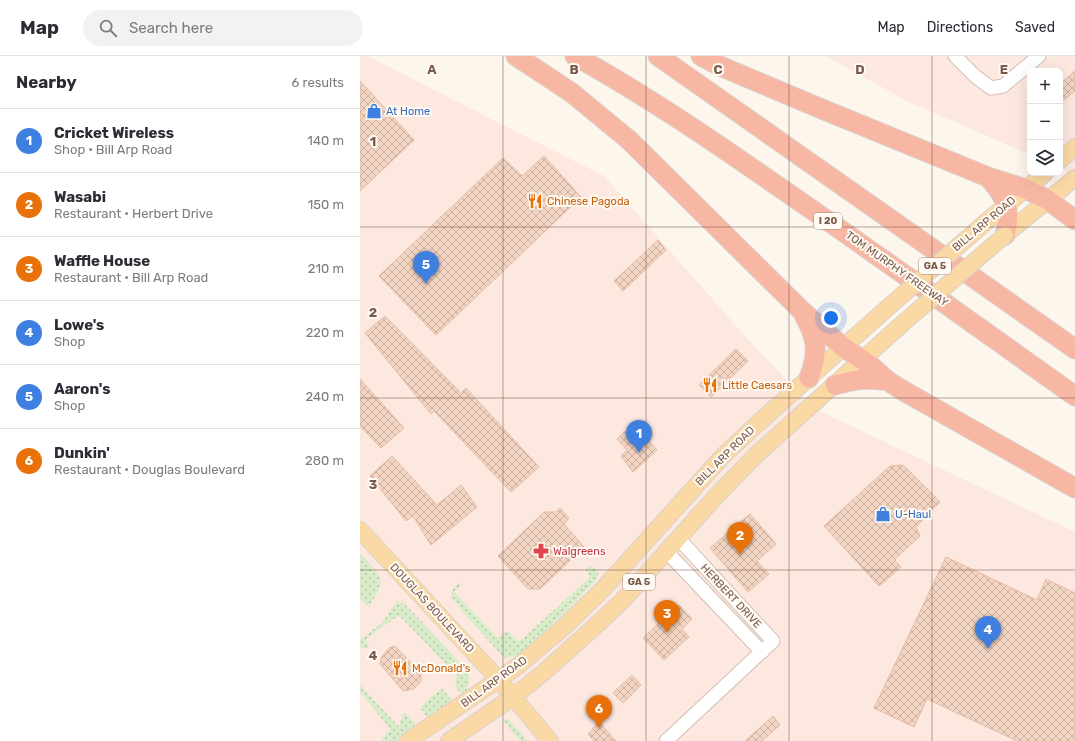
<!DOCTYPE html>
<meta charset="utf-8">
<style>
body{margin:0;font-family:Rubik,sans-serif;background:#f2f2f3;color:#2b2b33}
.controls{position:absolute;right:12px;top:12px;display:grid;overflow:hidden;border-radius:8px;box-shadow:0 4px 16px #0002}
.controls button{width:36px;height:36px;display:grid;place-items:center;padding:0;border:0;border-bottom:1px solid #e1e1e2;background:#fff;color:#2b2b33;font:20px sans-serif}
.you{position:absolute;left:471px;top:262px;width:14px;height:14px;margin:-10px;border:3px solid #fff;border-radius:50%;background:#1a73e8;box-shadow:0 0 0 6px #1a73e833}
.badge{display:grid;place-items:center;width:26px;height:26px;border-radius:50%;background:#111827;color:#fff;font-size:13px;font-weight:700}
.pin{position:absolute;translate:-50% -33px;filter:drop-shadow(0 1px 2px #0008)}
.pin::after{content:'';position:absolute;top:21px;width:14px;height:12px;background:inherit;clip-path:polygon(0 0,100% 0,50% 100%)}
.list{margin:0;padding:0;list-style:none}
h2{display:flex;justify-content:space-between;align-items:center;height:52px;margin:0;padding:0 16px;font-size:17px}
h2 small{font-size:13px;font-weight:400;color:#7c7c81}
.list li{display:grid;grid-template-columns:26px 1fr auto;gap:12px;align-items:center;box-sizing:border-box;height:64px;padding:0 16px;border-top:1px solid #e1e1e2}
.list b{display:block;font-size:15px;white-space:nowrap}
.list p{margin:0;font-size:13px;white-space:nowrap;color:#7c7c81}
.list em{font-size:13px;font-style:normal;color:#7c7c81}
.icon{flex:none;width:22px;height:22px;fill:none;stroke:currentColor;stroke-width:2;stroke-linecap:round;stroke-linejoin:round}
.map{position:relative;flex:none;width:715px;height:685px;overflow:hidden}
header{display:flex;align-items:center;gap:24px;box-sizing:border-box;height:56px;padding:0 20px;background:#fff;border-bottom:1px solid #e1e1e2}
header strong{font-size:19px}
nav{display:flex;gap:22px;margin-inline-start:auto;font-size:14px}
.search{width:280px;height:36px;background:#f2f2f3;display:flex;align-items:center;gap:10px;box-sizing:border-box;padding:0 14px;border-radius:22px;color:#7c7c81;font-size:15px}
main{display:flex}
aside{flex:1;background:#fff}
.map>svg:first-child{display:block}
.commercial{fill:#fde8e0}
.grass{fill:url(#grass-dots)}
.building{fill:url(#building-cross-hatch);stroke:#e6bba3}
.lines{fill:none;stroke-linecap:round;stroke-linejoin:round}
.minor-casing{stroke:#d1beb0;stroke-width:15}
.major-casing{stroke:#dad1cd;stroke-width:18}
.highway-casing{stroke:#dad1cd;stroke-width:21}
.minor{stroke:#fff;stroke-width:13}
.major{stroke:#fbd9a5;stroke-width:16}
.highway{stroke:#f7b7a3;stroke-width:19}
.major-bridge-casing{stroke:#dad1cd;stroke-width:18;stroke-linecap:butt}
.major-bridge{stroke:#fbd9a5;stroke-width:16}
.grid{fill:none;stroke:#7a5c4d;stroke-width:1;stroke-opacity:0.55}
.labels{text-anchor:middle;dominant-baseline:central;stroke-width:4;stroke-linejoin:round;paint-order:stroke}
.shield{fill:#fffaf3;stroke:#a28b7f;stroke-width:1}
.shield-label{font-size:10px;font-weight:bold;fill:#7a5c4d}
.shop-label{font-size:11px;fill:#366cbe;stroke:#fffaf3;text-anchor:start}
.food-label{font-size:11px;fill:#c56008;stroke:#fffaf3;text-anchor:start}
.street-label{font-size:11px;fill:#7a5c4d;stroke:#fffaf3}
.health-label{font-size:11px;fill:#be3a42;stroke:#fffaf3;text-anchor:start}
.grid-label{font-size:13px;text-anchor:middle;font-weight:bold;fill:#7a5c4d;stroke:#fffaf3;stroke-width:4;stroke-linejoin:round;paint-order:stroke}
</style>
<header>
<strong>Map</strong>
<div class="search"><svg class="icon" aria-label="search" viewBox="0 0 24 24"><circle cx="10" cy="10" r="6"/><path d="M15 15l6 6"/></svg>Search here</div>
<nav><a>Map</a><a>Directions</a><a>Saved</a></nav>
</header>
<main>
<aside>
<h2>Nearby<small>6 results</small></h2>
<ul class="list">
<li><span class="badge" style="background:#3f7fe0">1</span><div><b>Cricket Wireless</b><p>Shop · Bill Arp Road</p></div><em>140 m</em></li>
<li><span class="badge" style="background:#e8710a">2</span><div><b>Wasabi</b><p>Restaurant · Herbert Drive</p></div><em>150 m</em></li>
<li><span class="badge" style="background:#e8710a">3</span><div><b>Waffle House</b><p>Restaurant · Bill Arp Road</p></div><em>210 m</em></li>
<li><span class="badge" style="background:#3f7fe0">4</span><div><b>Lowe's</b><p>Shop</p></div><em>220 m</em></li>
<li><span class="badge" style="background:#3f7fe0">5</span><div><b>Aaron's</b><p>Shop</p></div><em>240 m</em></li>
<li><span class="badge" style="background:#e8710a">6</span><div><b>Dunkin'</b><p>Restaurant · Douglas Boulevard</p></div><em>280 m</em></li>
</ul>
</aside>
<div class="map">
<svg width="715" height="685" viewBox="0 0 715 685">
<defs>
<pattern id="grass-dots" width="8" height="8" patternUnits="userSpaceOnUse"><rect width="8" height="8" fill="#d8ecc9"/><path d="M2 2h.1M6 6h.1" fill="none" stroke="#b4c2a5" stroke-width="1.8" stroke-linecap="round"/></pattern>
<pattern id="building-cross-hatch" width="8" height="8" patternUnits="userSpaceOnUse"><rect width="8" height="8" fill="#f3d5c3"/><path d="M0 0l8 8M0 8l8-8" fill="none" stroke="#cab0a1"/></pattern>
</defs>
<rect width="100%" height="100%" fill="#fdf6ec"/>
<path class="commercial" d="M0 0H7L244 120 385 280 453 352 715 476V685H0Z
M466 0H715V123L705 114 700 112V15H670V99L547 45Z"/>
<path class="grass" d="M0 497C21 521 29 521 9 550L6 549 0 542Z
M232 510C238 514 239 516 237 523L195 567 156 600 144 602 101 554 99 549 91 542C91 535 93 530 100 527L102 528 94 536 138 582 145 576H149L159 586 230 521 226 514 227 511Z
M37 546 44 547 108 615C110 624 110 631 104 638 95 635 94 628 97 620L39 559 6 583 5 586 8 588 9 590 7 592H2L0 590 1 583 22 567 32 552Z
M0 629 39 671 43 658 45 657 55 667 53 674 37 685H22V682L31 674 0 636Z
M81 633 84 634 91 643V647L68 662 61 653V650Z
M148 663 168 685H160L143 664Z"/>
<path class="building" d="M715 15V35L700 47V28Z
M0 25 54 84 0 135Z
M184 100 221 141 76 279 19 220 143 102 162 120Z
M298 184 306 194 263 235 254 225Z
M25 260 101 337 106 332 179 411 151 436 74 355 71 358 5 277Z
M376 293 388 305 351 341 339 329Z
M0 323 44 372 21 392 0 370Z
M265 375 275 386 283 379 297 394 273 416 261 400 267 394 257 383Z
M32 400 77 449 101 429 117 451 71 489 53 460 46 465 10 420Z
M543 409 580 446 556 471 560 480 534 504 541 511 519 530 464 470 530 410Z
M200 452 209 462 204 468 224 491 180 533H168L138 500 184 456H196Z
M390 458 416 488 397 505 409 518 388 536 350 492Z
M586 501 677 544 686 523 715 537V685H657L567 643 554 671 514 652Z
M319 549 332 563 322 573 329 581 304 604 283 582Z
M35 590 61 617V626L53 633 43 635 20 608 21 602 29 592Z
M272 619 281 629 263 647 253 637Z
M413 660 420 669 402 685H385Z
M239 666 256 685H234L228 678Z"/>
<g class="lines">
<defs>
<path id="minor" d="M595 0 615 20 631 32 643 30 679 0
M306 495 402 596
M306 685 413 585 318 482"/>
<path id="major" d="M700 104 715 91
M627 165 685 117
M645 179 715 122
M0 474 139 624 190 685
M48 685 158 610 205 570 242 534 362 401 396 369 524 255
M89 685 153 641 183 617 241 565 263 544 359 437 396 399 542 268"/>
<path id="highway" d="M156 0 212 37 269 84 440 253 483 291 510 309 528 325 542 334 715 432
M215 0C291 42 363 92 435 142 529 207 622 274 715 340
M298 0 715 293
M341 0 360 10 457 51 628 121 666 133 688 144 715 164
M628 121C645 139 652 154 645 179
M445 261C458 284 458 298 449 322
M475 329C493 324 509 321 528 325"/>
</defs>
<use href="#minor" class="minor-casing"/>
<use href="#major" class="major-casing"/>
<use href="#highway" class="highway-casing"/>
<use href="#minor" class="minor"/>
<use href="#major" class="major"/>
<use href="#highway" class="highway"/>
<defs>
<path id="major-bridge" d="M524 255 627 165
M542 268 645 179"/>
</defs>
<use href="#major-bridge" class="major-bridge-casing"/>
<use href="#major-bridge" class="major-bridge"/>
</g>
<path class="grid" d="M143 0V685M286 0V685M429 0V685M572 0V685M0 171H715M0 342H715M0 514H715"/>
<defs>
<symbol id="shop-bare" viewBox="-9 -9 18 18"><path d="M-5-2.5h2.3a2.7 3.5 0 0 1 5.4 0H5L5.5 6h-11ZM-1.5-2.5h3a1.5 2.3 0 0 0-3 0Z" fill="#3f7fe0" stroke="#fffaf3" stroke-width="2.5" paint-order="stroke"/></symbol>
<symbol id="restaurant-bare" viewBox="-9 -9 18 18"><path d="M-5-6h1v4h1v-4h1v4h1v-4h1v5L-1.5 .5V6h-2V.5L-5-1ZM5-6V6H3V1.5H1.5Q1.5-4 5-6Z" fill="#e8710a" stroke="#fffaf3" stroke-width="2.5" paint-order="stroke"/></symbol>
<symbol id="pharmacy-bare" viewBox="-9 -9 18 18"><path d="M-2-6h4v4h4v4h-4v4h-4v-4h-4v-4h4Z" fill="#e0444e" stroke="#fffaf3" stroke-width="2.5" paint-order="stroke"/></symbol>
</defs>
<g fill-rule="evenodd">
<use href="#shop-bare" x="3" y="44" width="22" height="22"/>
<use href="#restaurant-bare" x="164" y="134" width="22" height="22"/>
<use href="#restaurant-bare" x="339" y="318" width="22" height="22"/>
<use href="#shop-bare" x="512" y="447" width="22" height="22"/>
<use href="#pharmacy-bare" x="170" y="484" width="22" height="22"/>
<use href="#restaurant-bare" x="29" y="601" width="22" height="22"/>
</g>
<g class="labels">
<g class="shield">
<rect x="454" y="157" width="28" height="16" rx="3"/>
<rect x="559" y="202" width="32" height="16" rx="3"/>
<rect x="263" y="518" width="32" height="16" rx="3"/>
</g>
<g class="shield-label">
<text x="468" y="165">I 20</text>
<text x="575" y="210">GA 5</text>
<text x="279" y="526">GA 5</text>
</g>
<g class="shop-label">
<text x="26" y="55">At Home</text>
<text x="535" y="458">U-Haul</text>
</g>
<g class="food-label">
<text x="187" y="145">Chinese Pagoda</text>
<text x="362" y="329">Little Caesars</text>
<text x="52" y="612">McDonald's</text>
</g>
<g class="street-label">
<text transform="translate(624 168) rotate(-40)">BILL ARP ROAD</text>
<text transform="translate(537 213) rotate(35)">TOM MURPHY FREEWAY</text>
<text transform="translate(365 400) rotate(-45)">BILL ARP ROAD</text>
<text transform="translate(371 540) rotate(47)">HERBERT DRIVE</text>
<text transform="translate(72 552) rotate(47)">DOUGLAS BOULEVARD</text>
<text transform="translate(134 626) rotate(-36)">BILL ARP ROAD</text>
</g>
<g class="health-label">
<text x="193" y="495">Walgreens</text>
</g>
</g>
<g class="grid-label">
<text x="72" y="18">A</text>
<text x="214" y="18">B</text>
<text x="358" y="18">C</text>
<text x="500" y="18">D</text>
<text x="644" y="18">E</text>
<text x="13" y="90">1</text>
<text x="13" y="261">2</text>
<text x="13" y="433">3</text>
<text x="13" y="604">4</text>
</g>
</svg>
<div class="controls">
<button>+</button>
<button>−</button>
<button><svg class="icon" aria-label="layers" viewBox="0 0 24 24"><path d="M12 4l9 5-9 5-9-5zM3 14l9 5 9-5"/></svg></button>
</div>
<div class="you"></div>
<div class="pin badge" style="left:279px;top:397px;background:#3f7fe0">1</div>
<div class="pin badge" style="left:380px;top:499px;background:#e8710a">2</div>
<div class="pin badge" style="left:307px;top:577px;background:#e8710a">3</div>
<div class="pin badge" style="left:628px;top:593px;background:#3f7fe0">4</div>
<div class="pin badge" style="left:66px;top:228px;background:#3f7fe0">5</div>
<div class="pin badge" style="left:239px;top:672px;background:#e8710a">6</div>
</div>
</main>
